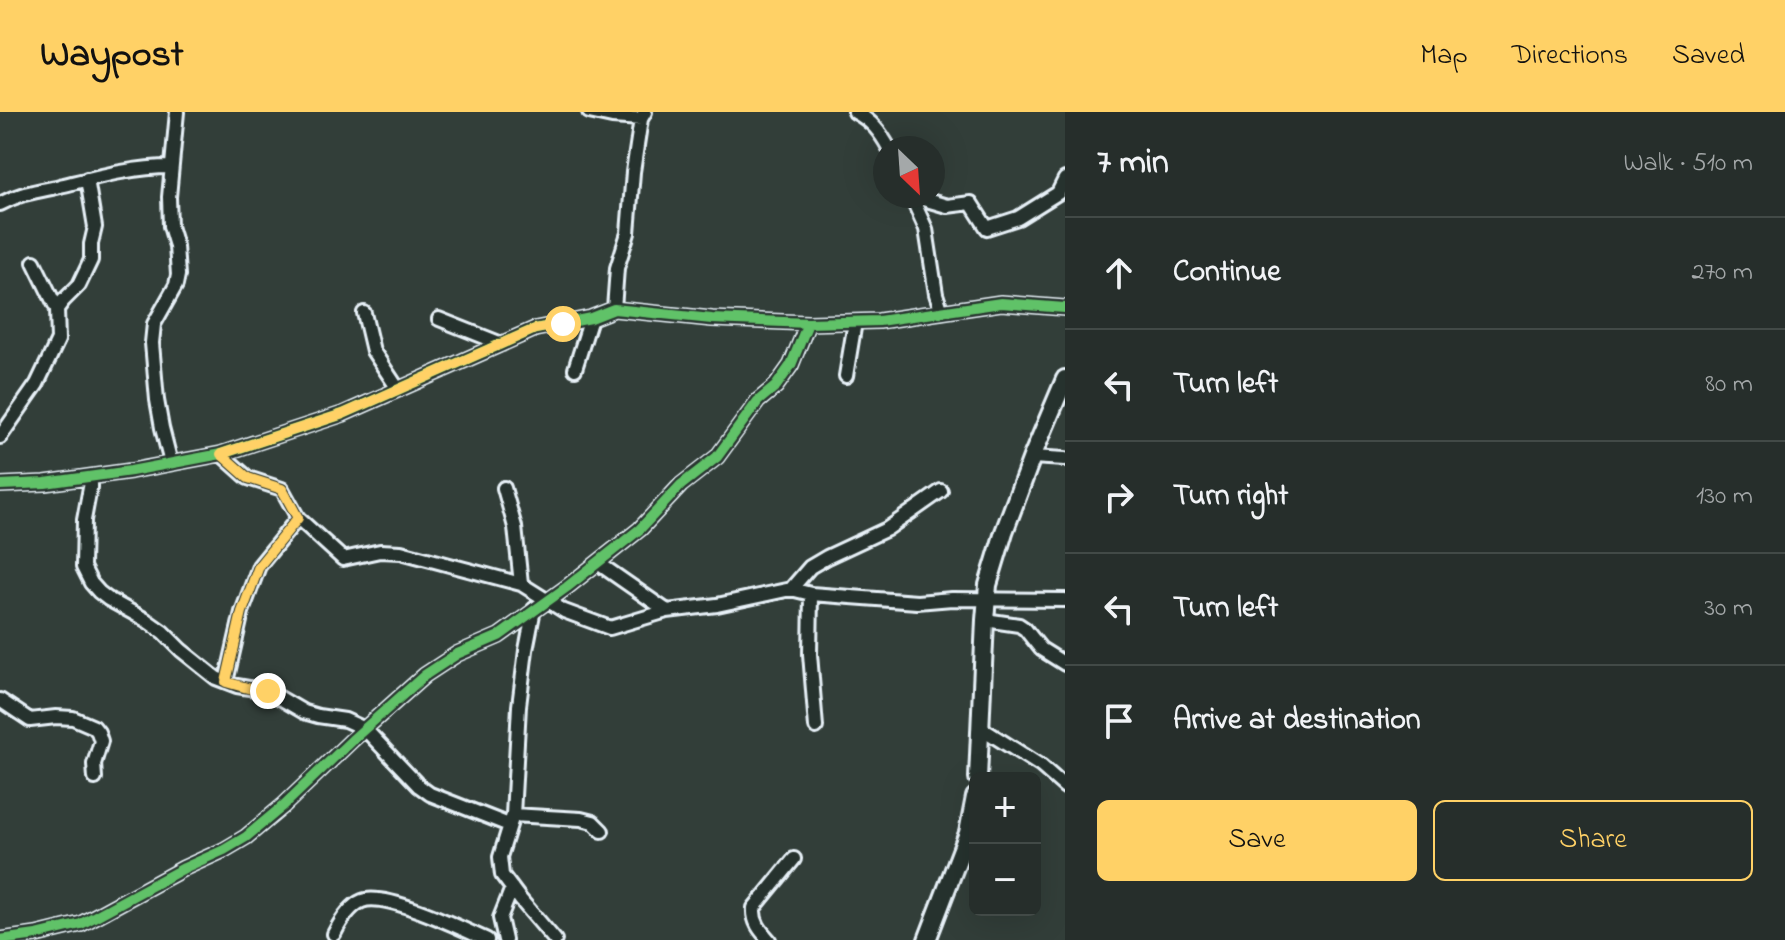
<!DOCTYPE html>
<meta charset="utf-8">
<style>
body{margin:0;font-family:"Indie Flower",sans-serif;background:#2e3633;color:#f1f3f6}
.controls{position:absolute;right:24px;bottom:24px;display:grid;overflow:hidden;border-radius:12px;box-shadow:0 8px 32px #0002}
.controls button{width:72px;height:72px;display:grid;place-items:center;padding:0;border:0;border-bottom:2px solid #424a47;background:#262e2b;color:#f1f3f6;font:40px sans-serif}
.compass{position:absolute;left:873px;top:24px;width:72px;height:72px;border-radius:50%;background:#262e2b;box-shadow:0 8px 32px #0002;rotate:155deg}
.stop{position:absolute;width:24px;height:24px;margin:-18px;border:6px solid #ffd166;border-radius:50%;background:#fff}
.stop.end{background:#ffd166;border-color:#fff;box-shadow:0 2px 8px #0008}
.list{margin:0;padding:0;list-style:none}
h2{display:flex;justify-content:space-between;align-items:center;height:104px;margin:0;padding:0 32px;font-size:34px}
h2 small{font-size:26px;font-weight:400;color:#a4a8a9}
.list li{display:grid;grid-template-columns:52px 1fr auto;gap:24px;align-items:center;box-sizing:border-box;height:112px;padding:0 32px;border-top:2px solid #424a47}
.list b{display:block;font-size:30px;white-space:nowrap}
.list em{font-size:26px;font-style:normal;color:#a4a8a9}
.actions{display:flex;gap:16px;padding:24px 32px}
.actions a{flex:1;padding:18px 0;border:2px solid #ffd166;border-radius:12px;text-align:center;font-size:28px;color:#ffd166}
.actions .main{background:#ffd166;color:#111}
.icon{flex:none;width:44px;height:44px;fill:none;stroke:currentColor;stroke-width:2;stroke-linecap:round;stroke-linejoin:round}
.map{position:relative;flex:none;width:1065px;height:828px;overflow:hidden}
header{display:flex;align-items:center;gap:48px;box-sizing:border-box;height:112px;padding:0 40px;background:#ffd166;color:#111}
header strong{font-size:38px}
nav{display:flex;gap:44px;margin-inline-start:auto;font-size:28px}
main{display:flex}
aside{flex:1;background:#262e2b}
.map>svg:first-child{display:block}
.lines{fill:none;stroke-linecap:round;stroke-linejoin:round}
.minor-casing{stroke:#e8f1f8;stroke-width:18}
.major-casing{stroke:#e8f1f8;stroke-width:22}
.minor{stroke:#26332d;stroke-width:12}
.major{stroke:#26332d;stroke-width:16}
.cycleway-casing{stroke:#26332d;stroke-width:15}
.cycleway{stroke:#61c268;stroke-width:10}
.route{stroke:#ffd166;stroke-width:10}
</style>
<header>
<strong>Waypost</strong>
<nav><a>Map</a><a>Directions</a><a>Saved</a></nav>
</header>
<main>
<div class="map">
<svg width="1065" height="828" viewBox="0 0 1065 828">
<rect width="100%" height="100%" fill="#323e39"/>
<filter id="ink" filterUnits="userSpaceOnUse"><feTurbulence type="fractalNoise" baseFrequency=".0125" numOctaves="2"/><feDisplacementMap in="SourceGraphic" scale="16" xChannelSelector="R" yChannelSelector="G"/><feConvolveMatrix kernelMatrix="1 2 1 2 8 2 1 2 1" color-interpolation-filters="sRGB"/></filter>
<g filter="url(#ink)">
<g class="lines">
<defs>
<path id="minor" d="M589 0 612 5 641 7
M855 0C872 9 880 20 889 36
M911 84 926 117 936 182 942 200
M912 86 923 87 947 94 971 91 987 116 1018 106 1058 81 1065 67
M0 92C22 80 37 80 60 74 97 65 133 55 171 55
M34 150 57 197
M614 197 617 156 628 121 633 60 641 7 645 0
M364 201 373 239 398 277
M439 207 502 232
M575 257 591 206
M846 264 855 210
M0 325 37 272 58 228 57 197 63 189 79 173 91 148V132L95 115 87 67
M221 342 248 366 282 377 298 406 343 447 380 439 401 440 521 472 564 499 610 516 667 499 717 493 791 477 811 482 917 490 952 487 1065 488
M1032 345 1065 347
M171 351 162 316 157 288 152 231 154 212 176 173 178 163 176 134 170 114 169 85 177 0
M92 365 84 408 83 455 91 471 99 480 108 487 146 508 163 520 181 538 216 566 237 574 268 579 304 600 318 604 345 608 365 617 419 674 430 682 509 713
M0 373 45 371 131 359 221 342 343 302 535 217 591 206 614 197 712 207 808 211 879 209 1001 191 1065 196
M504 376 515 415 521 472
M598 451 667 499
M791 477 810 455 827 445 887 417 941 379
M811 482 810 542 816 615
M534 497 526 538 519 594 513 703 500 745 502 763 520 787 555 828
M985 508 1019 513 1025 517 1041 537 1065 552
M226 570 242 500 259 454 298 406
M0 588 30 608 56 605 73 606 94 615 98 620 101 629 94 652 95 666
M981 616 1041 654 1065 675
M513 703 581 707 593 710 602 719
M334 822C340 810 350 794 362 789 385 779 463 817 487 828
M0 828 36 823 81 812 184 756 224 738 246 725 283 694 352 628 425 563 457 542 499 524 567 475 640 417 681 373 717 345 758 289 776 274 791 253 808 211
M505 828 500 806 512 776
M769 828C760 818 753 810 754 796L794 747"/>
<path id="major" d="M978 666 985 508 988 473 1004 420 1032 345 1065 267
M927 828 968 721 975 685"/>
</defs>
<use href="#minor" class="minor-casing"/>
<use href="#major" class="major-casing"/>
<use href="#minor" class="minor"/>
<use href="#major" class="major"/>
<defs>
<path id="cycleway" d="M0 373 45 371 131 359 221 342 343 302 535 217 591 206 614 197 712 207 808 211 879 209 1001 191 1065 196
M0 828 36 823 81 812 184 756 224 738 246 725 283 694 352 628 425 563 457 542 499 524 567 475 640 417 681 373 717 345 758 289 776 274 791 253 808 211"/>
</defs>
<use href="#cycleway" class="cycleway-casing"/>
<use href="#cycleway" class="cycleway"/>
</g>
</g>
<g class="lines" filter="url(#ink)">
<path class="route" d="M268 579 251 577 226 570 242 500 259 454 298 406 282 377 248 366 221 342 343 302 535 217 563 212"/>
</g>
</svg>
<div class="controls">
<button>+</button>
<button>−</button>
</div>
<svg class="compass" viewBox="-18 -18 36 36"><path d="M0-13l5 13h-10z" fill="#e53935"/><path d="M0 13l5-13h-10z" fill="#a4a8a9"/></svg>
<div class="stop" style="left:563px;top:212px"></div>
<div class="stop end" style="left:268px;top:579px"></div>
</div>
<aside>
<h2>7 min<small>Walk · 510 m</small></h2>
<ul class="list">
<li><svg class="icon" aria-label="ahead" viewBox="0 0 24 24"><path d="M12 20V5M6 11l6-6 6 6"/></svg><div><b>Continue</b></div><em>270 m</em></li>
<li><svg class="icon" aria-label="left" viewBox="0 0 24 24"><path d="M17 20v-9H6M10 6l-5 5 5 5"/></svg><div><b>Turn left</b></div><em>80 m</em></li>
<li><svg class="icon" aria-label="right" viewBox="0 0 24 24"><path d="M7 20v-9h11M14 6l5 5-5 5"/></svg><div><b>Turn right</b></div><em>130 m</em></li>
<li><svg class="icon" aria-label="left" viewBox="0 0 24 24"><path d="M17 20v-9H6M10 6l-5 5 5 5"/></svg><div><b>Turn left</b></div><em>30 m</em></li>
<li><svg class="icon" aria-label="arrive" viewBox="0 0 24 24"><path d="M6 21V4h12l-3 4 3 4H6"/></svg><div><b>Arrive at destination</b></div></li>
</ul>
<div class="actions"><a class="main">Save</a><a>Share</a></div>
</aside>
</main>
